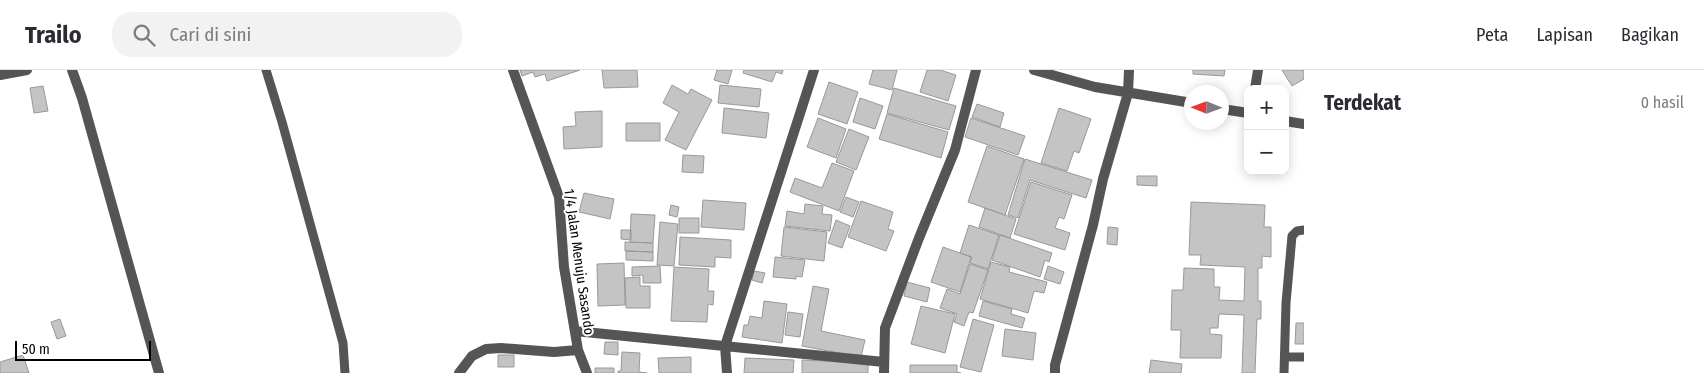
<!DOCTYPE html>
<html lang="id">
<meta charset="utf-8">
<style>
body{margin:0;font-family:"Fira Sans Condensed",sans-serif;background:#f2f2f3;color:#2b2b33}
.controls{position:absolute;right:15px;top:15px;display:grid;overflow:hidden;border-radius:10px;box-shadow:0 2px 12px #0003}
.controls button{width:45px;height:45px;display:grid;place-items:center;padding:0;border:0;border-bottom:1px solid #e1e1e2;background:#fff;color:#2b2b33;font:25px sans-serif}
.compass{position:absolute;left:1184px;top:15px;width:45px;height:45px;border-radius:50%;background:#fff;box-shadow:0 2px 12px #0003;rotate:271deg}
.scale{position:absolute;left:15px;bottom:12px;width:136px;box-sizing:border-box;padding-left:5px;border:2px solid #000;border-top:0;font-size:14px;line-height:18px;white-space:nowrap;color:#000;-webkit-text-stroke:4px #fff;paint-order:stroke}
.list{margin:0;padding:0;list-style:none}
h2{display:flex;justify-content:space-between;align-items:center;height:65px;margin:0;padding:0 20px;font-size:21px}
h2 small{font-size:16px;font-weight:400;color:#7c7c81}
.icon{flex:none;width:28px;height:28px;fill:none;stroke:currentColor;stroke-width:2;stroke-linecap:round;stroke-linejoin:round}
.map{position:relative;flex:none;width:1304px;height:303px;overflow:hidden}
header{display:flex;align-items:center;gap:30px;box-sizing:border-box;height:70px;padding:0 25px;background:#fff;border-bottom:1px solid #e1e1e2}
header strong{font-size:24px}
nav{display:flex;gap:28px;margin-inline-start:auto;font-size:18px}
.search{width:350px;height:45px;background:#f2f2f3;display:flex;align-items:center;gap:12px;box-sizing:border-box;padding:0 18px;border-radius:20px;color:#7c7c81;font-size:19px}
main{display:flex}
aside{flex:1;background:#fff}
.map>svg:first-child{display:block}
.building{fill:#c4c4c4;stroke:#999}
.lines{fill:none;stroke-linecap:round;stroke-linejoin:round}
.lane{stroke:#555;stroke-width:9}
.street{stroke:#555;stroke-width:10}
.labels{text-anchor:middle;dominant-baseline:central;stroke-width:4;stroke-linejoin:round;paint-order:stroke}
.street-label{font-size:14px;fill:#000;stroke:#fff}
</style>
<header>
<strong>Trailo</strong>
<div class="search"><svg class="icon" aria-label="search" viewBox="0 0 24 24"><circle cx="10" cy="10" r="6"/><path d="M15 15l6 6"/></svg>Cari di sini</div>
<nav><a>Peta</a><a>Lapisan</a><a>Bagikan</a></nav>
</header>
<main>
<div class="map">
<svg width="1304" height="303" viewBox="0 0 1304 303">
<rect width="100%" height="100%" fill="#fff"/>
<path class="building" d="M520 0H580L547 11 545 4 535 7 533 2 522 6Z
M602 0H637L638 17 604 18Z
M717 0H732L728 14 714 10Z
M744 0H783L782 4 776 2 772 12 743 3Z
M873 0H897L892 20 869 14Z
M927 0H940L956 5 948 31 920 22Z
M1193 0H1225L1224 6 1193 4Z
M1282 0H1304V9L1292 16Z
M829 12 858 22 847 54 818 44Z
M672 15 688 24 691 19 712 30 686 80 665 70 679 42 663 33Z
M720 15 761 19 759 37 718 33Z
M43 16 48 41 34 43 30 18Z
M894 18 956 36 949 60 887 43Z
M860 28 883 36 875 59 853 52Z
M977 34 1004 43 1000 57 972 47Z
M724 38 769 43 766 68 722 63Z
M1059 38 1091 49 1079 83 1074 81 1067 101 1041 93Z
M602 41V77L564 79 563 57 576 56 575 42Z
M887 44 948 62 941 88 879 69Z
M818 48 846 59 836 88 807 77Z
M971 48 1025 66 1018 85 965 67Z
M626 53H660V71H626Z
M849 59 869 67 856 100 836 92Z
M987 76 1024 89 1005 145 968 132Z
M683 85 704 86 703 103 682 102Z
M1025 89 1092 110 1086 128 1030 110 1018 148 1008 145Z
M832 93 854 101 839 141 790 122 795 108 822 118Z
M1137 106H1157V116L1137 115Z
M1031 112 1072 125 1064 149 1059 147 1055 158 1070 163 1065 180 1014 164Z
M584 123 614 129 610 149 579 142Z
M846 127 859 132 853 147 840 142Z
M703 130 746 133 744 160 701 157Z
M861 131 893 142 888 159 894 161 886 181 848 167Z
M1191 132 1265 135 1264 157H1271V187L1262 186V198H1258V231H1261V249H1257L1255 303H1242L1244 245 1219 244 1218 258H1210V264L1222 265 1221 288H1180L1181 260H1171L1172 220H1183L1184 198 1214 199V217H1220L1219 230 1244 231 1245 197 1200 195 1201 185H1189Z
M805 134 823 136 822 144 832 145 830 161 785 156 787 141 804 144Z
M671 135 679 137 677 147 669 145Z
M985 138 1016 149 1010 168 979 157Z
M631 144 655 145 653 173 630 172Z
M679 148H699V163H679Z
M836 150 850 156 842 178 828 173Z
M660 152 678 154 674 196 657 195Z
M969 155 999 165 988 199 970 193 972 187 960 183Z
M784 157 827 162 824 191 781 186Z
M1108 157 1118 158 1117 175 1107 174Z
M621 160H631V170L621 169Z
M1000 165 1052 183 1049 192 1045 190 1040 207 992 190Z
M680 167 731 170V188L715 187V197L679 195Z
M625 172 653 173V182L625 181Z
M943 177 971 187 960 222 931 212Z
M626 181 653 182V191L626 190Z
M775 187 805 190 802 207 796 206V209L773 207Z
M991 192 1010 197 1009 202 1047 212 1044 223 1034 221 1028 243 980 229Z
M624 193 625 235 598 236 597 194Z
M970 194 988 200 973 243 969 242 964 256 954 252 957 244 940 238 947 219 960 224Z
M660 196 661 213H643V205L632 206V197Z
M1048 196 1064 202 1060 214 1044 209Z
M674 197 709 199 708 221H714L713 235 708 234 707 252 671 251Z
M754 201 765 203 762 213 752 210Z
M640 207V216H650V238H626L625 208Z
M907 212 930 218 927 232 904 226Z
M813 216 829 219 821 261 865 270 861 287 802 276Z
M764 231 787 234 782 273 742 267 744 255H748L750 246 762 248Z
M983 231 1012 239 1011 244 1025 248 1022 258 979 246Z
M921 236 955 244 945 283 911 274Z
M788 242 803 244 800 267 785 265Z
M60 249 66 266 57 269 51 252Z
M973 249 994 255 981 302 960 297Z
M1296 253H1304V274H1295Z
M1005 259 1036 263 1033 290 1002 286Z
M605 272H618V285L604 284Z
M622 282 640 283 639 302 647 303H618V301H621Z
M23 285 29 303H0V292Z
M498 285H514V297H498Z
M691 287V303H659L658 288Z
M745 288 794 290 793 303H744Z
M802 290 868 293V303H802Z
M1151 290 1182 294 1181 303H1149Z
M910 295H957V302L961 303H910Z
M595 298H614V303H595Z"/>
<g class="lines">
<path class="lane" d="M266 0 282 52 343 273 345 303
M1285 287H1304
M1284 303 1286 233 1292 166 1297 161 1304 160"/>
<path class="street" d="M72 0 82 28 159 303
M513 0 559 127 564 197 578 280 587 303
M1034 0 1095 17 1192 33
M0 5 27 0
M1255 19 1258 0
M1222 39 1248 43
M1285 51 1304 54
M575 261 884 292
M459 303 472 286 486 279 501 278 554 282 578 280
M727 303 725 276 814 0
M884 303 885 258 919 168 955 80 976 0
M1055 303V295L1093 155 1103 109 1128 23 1129 0"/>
</g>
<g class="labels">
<g class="street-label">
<text transform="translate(579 192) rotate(82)">1/4 Jalan Menuju Sasando</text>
</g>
</g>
</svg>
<div class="controls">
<button>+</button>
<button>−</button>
</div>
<svg class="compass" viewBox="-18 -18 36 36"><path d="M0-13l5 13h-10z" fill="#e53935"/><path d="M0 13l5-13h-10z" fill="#7c7c81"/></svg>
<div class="scale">50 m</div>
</div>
<aside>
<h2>Terdekat<small>0 hasil</small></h2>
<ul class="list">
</ul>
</aside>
</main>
